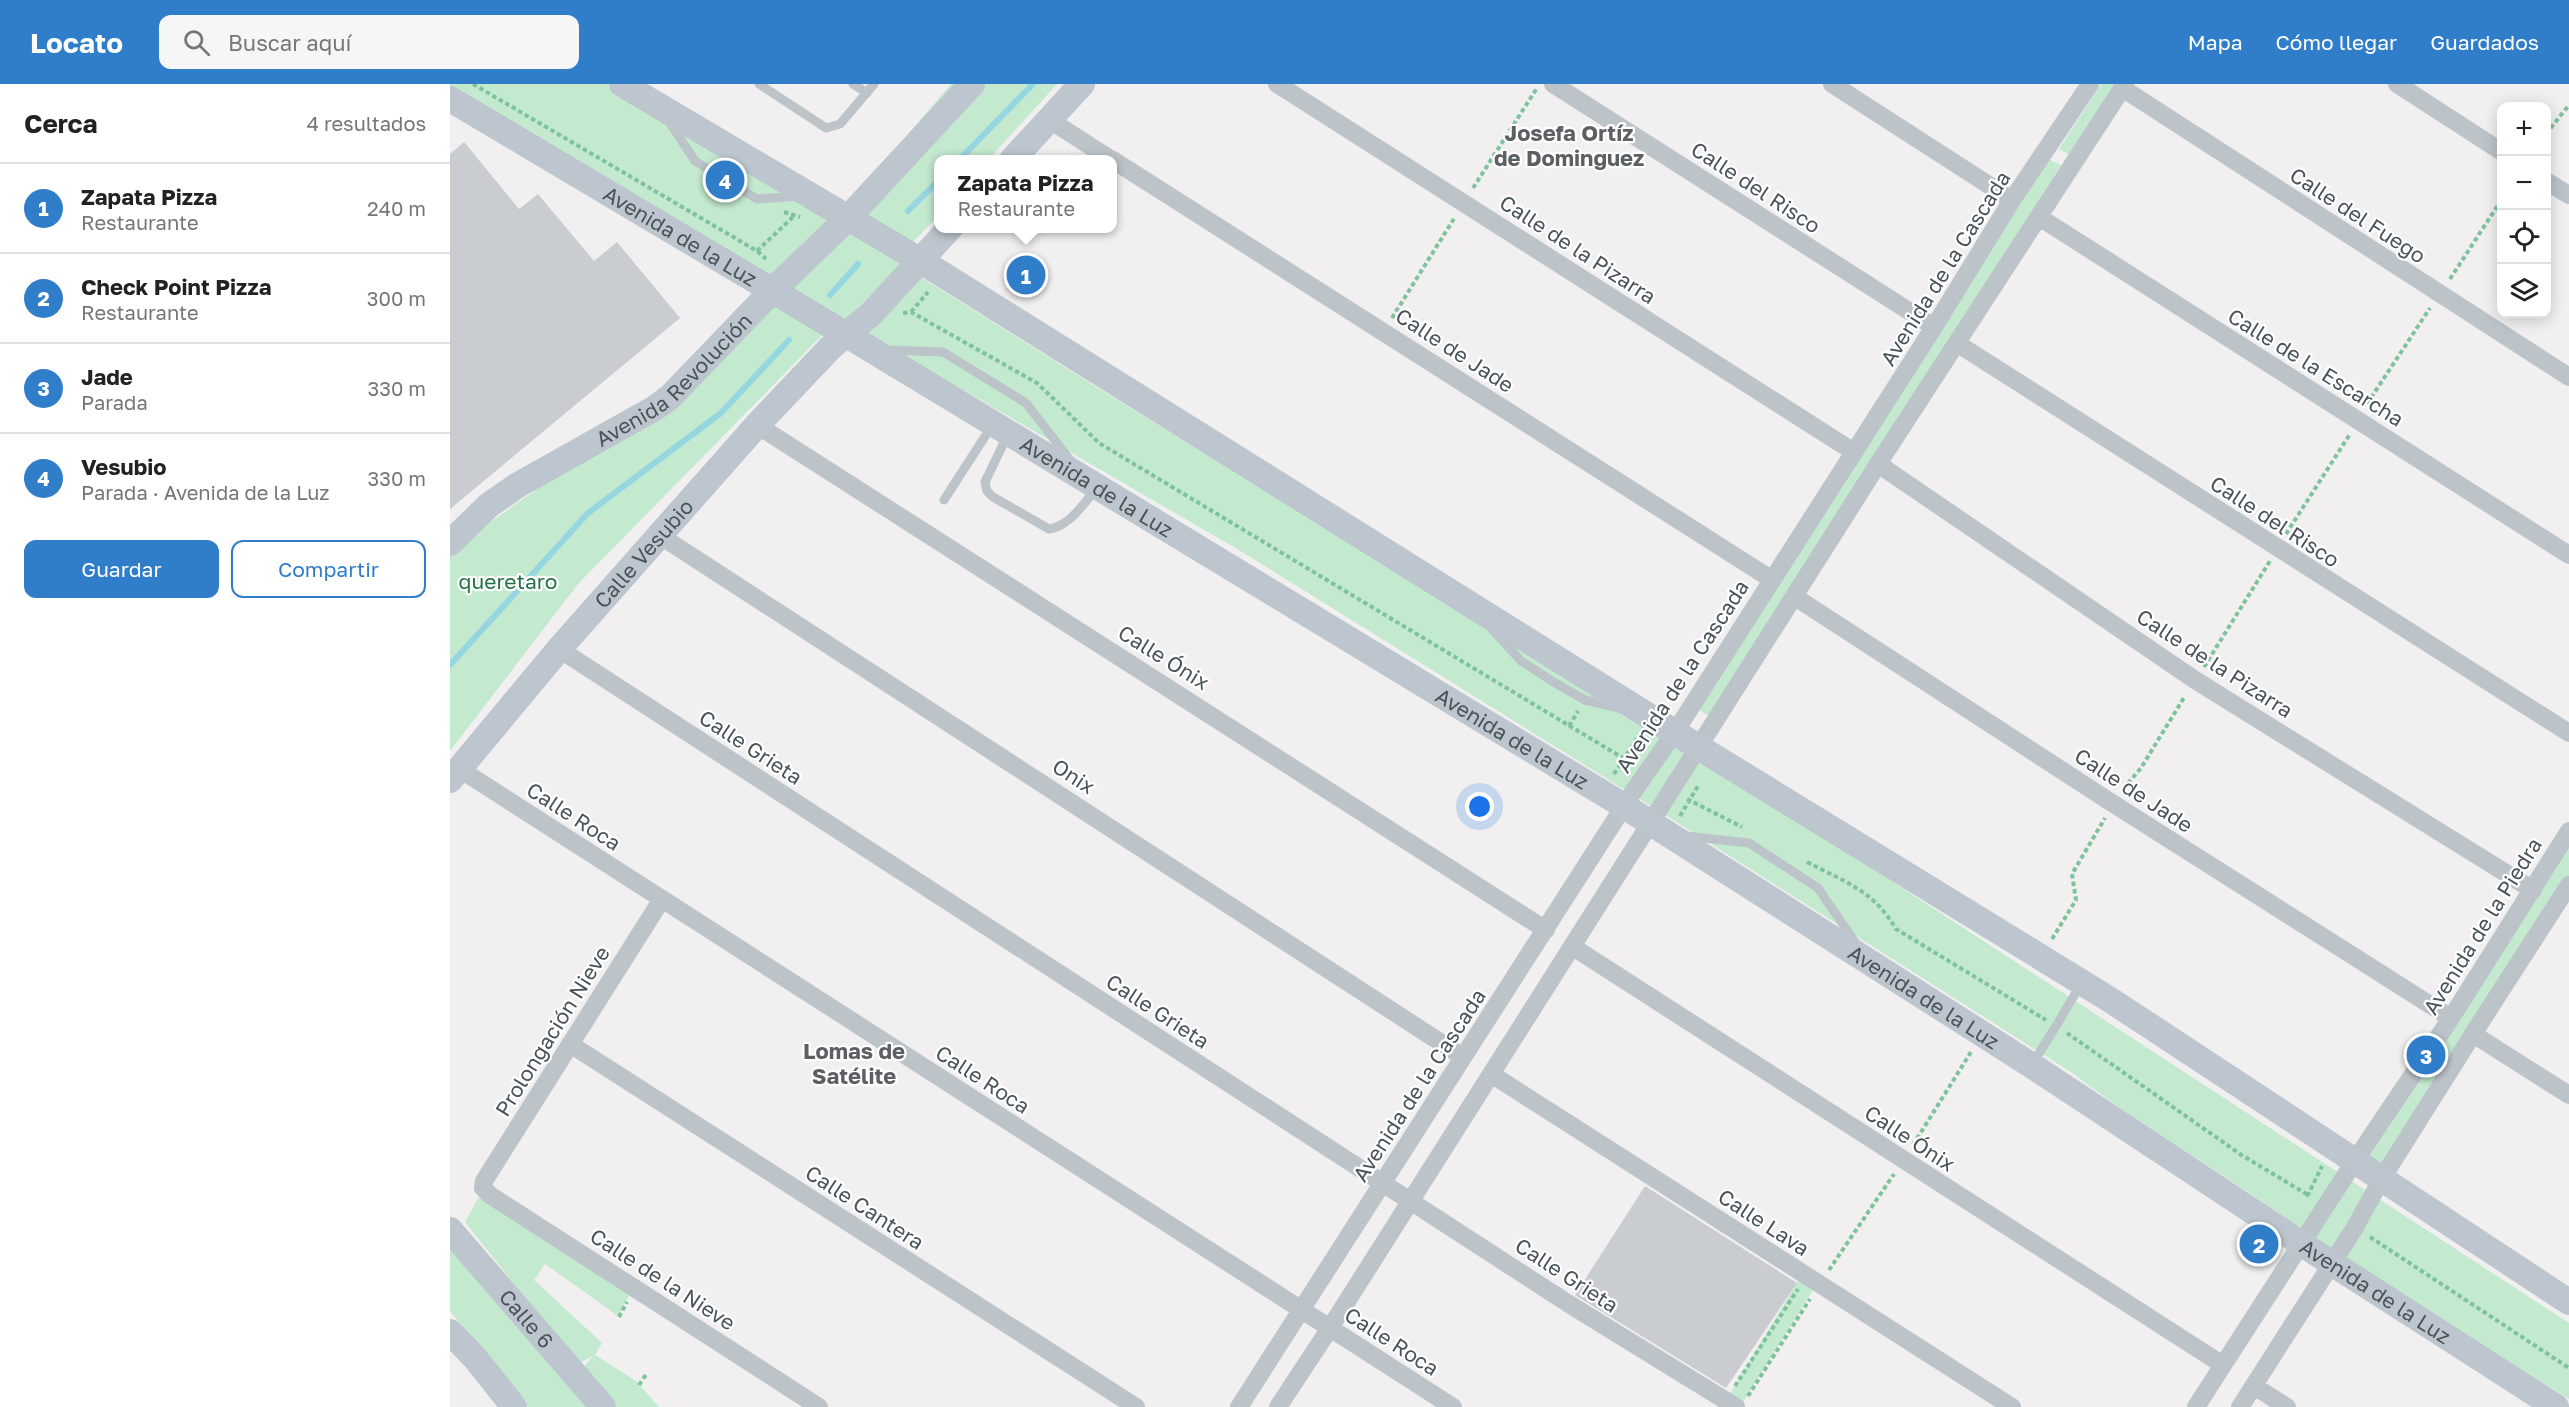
<!DOCTYPE html>
<html lang="es">
<meta charset="utf-8">
<style>
body{margin:0;font-family:"Golos Text",sans-serif;background:#f6f6f6;color:#222}
.controls{position:absolute;right:18px;top:18px;display:grid;overflow:hidden;border-radius:12px;box-shadow:0 3px 15px #0003}
.controls button{width:54px;height:54px;display:grid;place-items:center;padding:0;border:0;border-bottom:2px solid #e0e0e0;background:#fff;color:#222;font:30px sans-serif}
.you{position:absolute;left:1030px;top:723px;width:21px;height:21px;margin:-15px;border:4px solid #fff;border-radius:50%;background:#1a73e8;box-shadow:0 0 0 9px #1a73e833}
.badge{display:grid;place-items:center;width:39px;height:39px;border-radius:50%;background:#307eca;color:#fff;font-size:20px;font-weight:700}
.pin{position:absolute;translate:-50% -50%;border:3px solid #fff;box-shadow:0 2px 6px #0006}
.popup{position:absolute;left:484px;top:71px;width:183px;height:78px;box-sizing:border-box;display:grid;place-content:center;border-radius:12px;background:#fff;filter:drop-shadow(0 2px 4px #0005);font-size:20px;white-space:nowrap;color:#767676}
.popup b{font-size:22px;color:#222}
.popup::after{content:'';position:absolute;left:50%;top:100%;margin-left:-12px;border:12px solid transparent;border-top-color:#fff}
.list{margin:0;padding:0;list-style:none}
h2{display:flex;justify-content:space-between;align-items:center;height:78px;margin:0;padding:0 24px;font-size:26px}
h2 small{font-size:20px;font-weight:400;color:#767676}
.list li{display:grid;grid-template-columns:39px 1fr auto;gap:18px;align-items:center;box-sizing:border-box;height:90px;padding:0 24px;border-top:2px solid #e0e0e0}
.list b{display:block;font-size:22px;white-space:nowrap}
.list p{margin:0;font-size:20px;white-space:nowrap;color:#767676}
.list em{font-size:20px;font-style:normal;color:#767676}
.actions{display:flex;gap:12px;padding:18px 24px}
.actions a{flex:1;padding:14px 0;border:2px solid #307eca;border-radius:12px;text-align:center;font-size:21px;color:#307eca}
.actions .main{background:#307eca;color:#fff}
.icon{flex:none;width:33px;height:33px;fill:none;stroke:currentColor;stroke-width:2;stroke-linecap:round;stroke-linejoin:round}
.map{position:relative;flex:none;width:2119px;height:1323px;overflow:hidden}
header{display:flex;align-items:center;gap:36px;box-sizing:border-box;height:84px;padding:0 30px;background:#307eca;color:#fff}
header strong{font-size:28px}
nav{display:flex;gap:33px;margin-inline-start:auto;font-size:21px}
.search{width:420px;height:54px;background:#f6f6f6;display:flex;align-items:center;gap:15px;box-sizing:border-box;padding:0 21px;border-radius:12px;color:#767676;font-size:22px}
main{display:flex}
aside{flex:1;background:#fff}
.map>svg:first-child{display:block}
.green{fill:#c3e9cf}
.lines{fill:none;stroke-linecap:round;stroke-linejoin:round}
.stream{stroke:#96d6e1;stroke-width:6}
.building{fill:#c9ccd1}
.path{stroke:#7fc39d;stroke-width:4;stroke-dasharray:4.5 3;stroke-linecap:butt}
.lane{stroke:#bcc4ca;stroke-width:9}
.street{stroke:#bcc4ca;stroke-width:18}
.secondary{stroke:#bdc6ce;stroke-width:26}
.labels{text-anchor:middle;dominant-baseline:central;stroke-width:4.5;stroke-linejoin:round;paint-order:stroke}
.street-label{font-size:21px;fill:#49535a;stroke:#fff}
.park-label{font-size:21px;fill:#237245;stroke:#fff}
.neighbourhood-label{font-size:22px;font-weight:bold;fill:#5c6063;stroke:#fff}
</style>
<header>
<strong>Locato</strong>
<div class="search"><svg class="icon" aria-label="search" viewBox="0 0 24 24"><circle cx="10" cy="10" r="6"/><path d="M15 15l6 6"/></svg>Buscar aquí</div>
<nav><a>Mapa</a><a>Cómo llegar</a><a>Guardados</a></nav>
</header>
<main>
<aside>
<h2>Cerca<small>4 resultados</small></h2>
<ul class="list">
<li><span class="badge">1</span><div><b>Zapata Pizza</b><p>Restaurante</p></div><em>240 m</em></li>
<li><span class="badge">2</span><div><b>Check Point Pizza</b><p>Restaurante</p></div><em>300 m</em></li>
<li><span class="badge">3</span><div><b>Jade</b><p>Parada</p></div><em>330 m</em></li>
<li><span class="badge">4</span><div><b>Vesubio</b><p>Parada · Avenida de la Luz</p></div><em>330 m</em></li>
</ul>
<div class="actions"><a class="main">Guardar</a><a>Compartir</a></div>
</aside>
<div class="map">
<svg width="2119" height="1323" viewBox="0 0 2119 1323">
<rect width="100%" height="100%" fill="#f1efef"/>
<path class="green" d="M0 0H158L228 41 383 138 501 0H607L539 75 489 76V131L445 177 643 301 1273 687 2119 1239V1315C2003 1243 1888 1169 1775 1093 1724 1059 1672 1028 1624 990L1228 739 794 469 389 234 128 500 0 667V467L228 305 330 201 0 11Z
M1651 0H1666L1620 71 1609 65Z
M1598 75 1611 81 1261 633 1247 625 1402 377Z
M2119 757V799L1936 1084 1914 1071Z
M29 1113 181 1208 168 1232 95 1180 84 1196 152 1259 145 1271 186 1297 209 1323H161L131 1286 143 1272 127 1280 15 1138Z
M0 1161 136 1323H78L0 1227Z
M1351 1192 1366 1201 1290 1323 1277 1315Z"/>
<g class="lines">
<path class="stream" d="M509 76 583 0
M458 127 489 96
M380 211 408 180
M0 581 138 429 271 329 339 256"/>
</g>
<path class="building" d="M14 58 69 125 88 110 144 177 167 158 230 234 0 425V70Z
M1195 1102 1347 1199 1276 1304 1125 1211Z"/>
<g class="lines">
<path class="path" d="M23 0 307 167 316 175
M2096 50 2119 21
M1023 104 1087 4
M334 128 350 133
M307 167 345 131
M2000 195 2052 115
M461 228 478 208
M453 229 461 228 587 299 649 359 1183 680
M942 234 1005 133
M1917 320 1980 224
M1836 450 1900 350
M1754 583 1820 477
M1119 642 1128 627
M1164 690 1189 651
M1673 705 1691 684 1735 612
M1237 715 1292 743
M1230 732 1248 702
M1357 778C1395 798 1423 806 1446 845L1596 936
M1602 855 1626 816 1622 790 1655 734
M1617 949 1790 1070 1858 1111
M1463 1061 1521 968
M1859 1112 1858 1111 1872 1082
M1920 1153 2119 1284
M1379 1186 1444 1090
M169 1233 177 1218
M189 1301 197 1289
M1285 1302 1348 1205
M1298 1312 1360 1215"/>
<path class="lane" d="M309 0 376 44 390 40 424 0
M403 0 417 9
M218 36 245 77 307 115 349 112
M436 266 493 268 576 319 620 376
M558 350 535 398 537 407 543 413 599 445C620 442 633 420 647 404
M494 416 543 340
M1043 546 1071 577 1102 597 1135 616 1169 624
M1236 752 1299 759 1368 804 1407 861
M1609 937 1606 942 1631 900
M1583 979 1606 942"/>
<path class="street" d="M827 0 1404 368
M1103 0 1484 243
M1382 0 1562 116
M1947 0 2052 68
M1672 4 2119 293
M598 35 662 76
M663 76 1321 495
M2096 97 2119 111
M1589 133 2119 471
M1508 260 2119 649
M307 341 1096 846
M1428 380 1745 596 2083 806
M209 451 1013 973
M1345 513 1662 719 2001 934
M109 565 1119 1220 1286 1323
M8 684 1003 1323
M212 815 34 1097 33 1104 40 1111 369 1323
M1123 863 1773 1281
M2023 950 2119 1011
M120 960 686 1323
M1041 990 1562 1323
M1804 1302 1837 1323
M789 1323 1183 708 1225 648 1484 243 1562 116 1640 0
M828 1323 880 1244 1428 380 1675 0
M1746 1323 1904 1078 2001 934 2119 747
M1790 1323 1904 1145 1931 1096 2023 950 2119 801"/>
<g class="secondary">
<path d="M172 0 471 177 1250 664 1662 917 2119 1218"/>
<path id="s1" d="M0 15 397 251 1174 722 1581 981 1852 1160 2106 1323"/>
<path d="M562 76 632 0"/>
<path id="s2" d="M0 459 39 421 68 401 205 324 220 313 322 207 398 134 522 0"/>
<path id="s3" d="M0 696 109 565 307 341 381 263 421 230 500 144"/>
<path id="s4" d="M0 1146 153 1323"/>
<path d="M0 1248 25 1274 64 1323"/>
</g>
</g>
<g class="labels">
<g class="street-label">
<text transform="translate(1306 103) rotate(33)">Calle del Risco</text>
<text transform="translate(1908 131) rotate(33)">Calle del Fuego</text>
<text stroke="none"><textPath href="#s1" startOffset="268">Avenida de la Luz</textPath></text>
<text transform="translate(1128 165) rotate(33)">Calle de la Pizarra</text>
<text transform="translate(1495 184) rotate(-58)">Avenida de la Cascada</text>
<text transform="translate(1005 266) rotate(33)">Calle de Jade</text>
<text transform="translate(1866 283) rotate(32)">Calle de la Escarcha</text>
<text stroke="none"><textPath href="#s2" startOffset="279">Avenida Revolución</textPath></text>
<text stroke="none"><textPath href="#s1" startOffset="754">Avenida de la Luz</textPath></text>
<text transform="translate(1825 437) rotate(33)">Calle del Risco</text>
<text stroke="none"><textPath href="#s3" startOffset="298">Calle Vesubio</textPath></text>
<text transform="translate(714 573) rotate(32)">Calle Ónix</text>
<text transform="translate(1765 579) rotate(33)">Calle de la Pizarra</text>
<text transform="translate(1232 592) rotate(-57)">Avenida de la Cascada</text>
<text stroke="none"><textPath href="#s1" startOffset="1240">Avenida de la Luz</textPath></text>
<text transform="translate(301 663) rotate(33)">Calle Grieta</text>
<text transform="translate(624 692) rotate(33)">Onix</text>
<text transform="translate(1684 706) rotate(33)">Calle de Jade</text>
<text transform="translate(124 732) rotate(33)">Calle Roca</text>
<text transform="translate(2032 842) rotate(-58)">Avenida de la Piedra</text>
<text stroke="none"><textPath href="#s1" startOffset="1726">Avenida de la Luz</textPath></text>
<text transform="translate(708 927) rotate(33)">Calle Grieta</text>
<text transform="translate(102 947) rotate(-58)">Prolongación Nieve</text>
<text transform="translate(533 995) rotate(33)">Calle Roca</text>
<text transform="translate(969 1001) rotate(-57)">Avenida de la Cascada</text>
<text transform="translate(1460 1054) rotate(33)">Calle Ónix</text>
<text transform="translate(415 1123) rotate(33)">Calle Cantera</text>
<text transform="translate(1314 1138) rotate(33)">Calle Lava</text>
<text transform="translate(1117 1191) rotate(33)">Calle Grieta</text>
<text transform="translate(213 1195) rotate(33)">Calle de la Nieve</text>
<text stroke="none"><textPath href="#s1" startOffset="2265">Avenida de la Luz</textPath></text>
<text stroke="none"><textPath href="#s4" startOffset="117">Calle 6</textPath></text>
<text transform="translate(942 1257) rotate(33)">Calle Roca</text>
</g>
<g class="park-label">
<text x="58" y="497">queretaro</text>
</g>
<g class="neighbourhood-label">
<text x="1119" y="48">Josefa Ortíz<tspan x="1119" dy="25">de Dominguez</tspan></text>
<text x="404" y="966">Lomas de<tspan x="404" dy="25">Satélite</tspan></text>
</g>
</g>
</svg>
<div class="controls">
<button>+</button>
<button>−</button>
<button><svg class="icon" aria-label="locate" viewBox="0 0 24 24"><circle cx="12" cy="12" r="6"/><path d="M12 2v4M12 18v4M2 12h4M18 12h4"/></svg></button>
<button><svg class="icon" aria-label="layers" viewBox="0 0 24 24"><path d="M12 4l9 5-9 5-9-5zM3 14l9 5 9-5"/></svg></button>
</div>
<div class="you"></div>
<div class="pin badge" style="left:576px;top:191px">1</div>
<div class="popup"><b>Zapata Pizza</b>Restaurante</div>
<div class="pin badge" style="left:1809px;top:1160px">2</div>
<div class="pin badge" style="left:1976px;top:971px">3</div>
<div class="pin badge" style="left:275px;top:96px">4</div>
</div>
</main>
